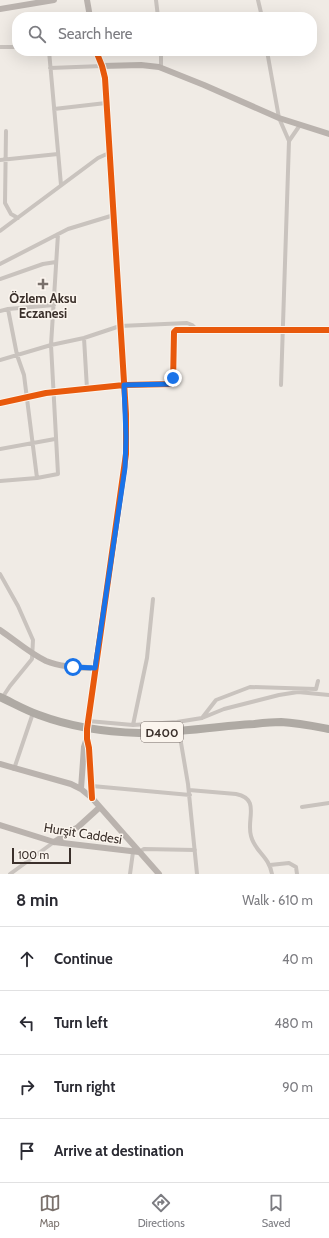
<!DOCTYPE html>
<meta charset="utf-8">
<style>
body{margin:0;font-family:Cabin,sans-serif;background:#f7f7f7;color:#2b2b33}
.scale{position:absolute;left:12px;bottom:10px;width:59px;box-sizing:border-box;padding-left:4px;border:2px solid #3b302b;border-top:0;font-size:11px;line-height:14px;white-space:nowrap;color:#3b302b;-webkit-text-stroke:3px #fbf5ee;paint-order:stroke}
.stop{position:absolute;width:12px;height:12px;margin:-9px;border:3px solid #1a73e8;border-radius:50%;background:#fff}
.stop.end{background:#1a73e8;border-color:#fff;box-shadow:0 1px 4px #0008}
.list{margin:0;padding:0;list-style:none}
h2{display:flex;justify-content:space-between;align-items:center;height:52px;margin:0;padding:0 16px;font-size:17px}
h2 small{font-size:13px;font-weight:400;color:#7c7c81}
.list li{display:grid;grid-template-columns:26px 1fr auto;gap:12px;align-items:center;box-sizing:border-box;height:64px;padding:0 16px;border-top:1px solid #e1e1e2}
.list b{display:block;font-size:15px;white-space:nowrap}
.list em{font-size:13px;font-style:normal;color:#7c7c81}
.icon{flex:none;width:22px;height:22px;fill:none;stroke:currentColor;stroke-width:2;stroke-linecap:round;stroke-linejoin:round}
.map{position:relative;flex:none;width:329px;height:874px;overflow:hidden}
.search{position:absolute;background:#fff;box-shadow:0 4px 16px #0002;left:12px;right:12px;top:12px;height:44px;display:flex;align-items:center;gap:10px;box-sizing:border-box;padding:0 14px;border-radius:16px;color:#7c7c81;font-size:15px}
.sheet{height:308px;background:#fff}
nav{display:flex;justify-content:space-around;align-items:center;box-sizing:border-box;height:56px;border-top:1px solid #e1e1e2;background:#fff;font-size:11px;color:#7c7c81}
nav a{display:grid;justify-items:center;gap:2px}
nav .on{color:#7a716c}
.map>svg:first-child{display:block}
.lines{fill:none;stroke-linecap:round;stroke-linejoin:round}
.street{stroke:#c9c3be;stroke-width:4}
.secondary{stroke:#bab3ae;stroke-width:6}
.highway{stroke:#afaaa4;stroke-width:8}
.cycleway-casing{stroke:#fbf5ee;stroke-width:8}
.cycleway{stroke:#e8590c;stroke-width:6}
.route{stroke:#1a73e8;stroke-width:5}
.poi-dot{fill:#7a716c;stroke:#fbf5ee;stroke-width:1.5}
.labels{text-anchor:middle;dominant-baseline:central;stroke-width:3;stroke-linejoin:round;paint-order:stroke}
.shield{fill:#fbf5ee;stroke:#756b66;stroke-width:1}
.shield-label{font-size:12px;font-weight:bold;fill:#3b302b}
.poi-label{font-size:13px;font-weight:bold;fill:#3b302b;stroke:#fbf5ee}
.street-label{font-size:13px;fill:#3b302b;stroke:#fbf5ee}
</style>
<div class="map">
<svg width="329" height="874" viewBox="0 0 329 874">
<rect width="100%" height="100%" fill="#f0ebe5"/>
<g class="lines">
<path class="street" d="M156 0 158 17
M258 0 262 17
M0 47H17
M49 51 61 185
M267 51 279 118 289 141 281 385
M50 68 102 66
M161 68V51
M54 109 106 103
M6 131 5 203 11 214 18 218
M289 141 300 125
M0 160 58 154
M0 231 98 158 109 153
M0 264 68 229 114 215
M0 279 43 264 56 262
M0 311 8 309
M84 338 87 389
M0 360 51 345 84 338 120 326 187 323 192 325 196 329
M0 403 46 393 124 385 173 384 174 332 176 330H329
M0 449 55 439
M37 478 24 375 17 355 8 309 54 305
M0 481 37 478 58 474 51 345 58 234
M0 574 18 606 33 640 32 659 10 686 2 698
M153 599 147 658 133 725 177 722 202 718 224 709 279 695 298 692 329 695
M202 718 216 700 250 687 316 689 318 681
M88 721 133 725
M179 731 188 784 197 874
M14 769 33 713
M92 786 190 795
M189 790 236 794C261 799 246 819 251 836 255 852 269 856 272 874
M302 807 329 803
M139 852 144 849 195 850
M270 865 289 863 296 867 297 874
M10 874 54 842
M130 874 133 852"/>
<path class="secondary" d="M87 0 90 17
M0 9 54 0
M102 66 141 65 159 67 204 85 279 118 329 134
M0 630C15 640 29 653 46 661 61 667 79 668 95 668
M0 764 71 784 81 789 92 798 159 874
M81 789 84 747 86 741
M92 798 89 748 87 739V729L126 454V414L105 78 102 66 96 51
M0 825 54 842 139 852
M54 842 78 827 100 807"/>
<path class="highway" d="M0 697C13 703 25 710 39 715 71 727 105 732 139 733 178 733 216 726 254 724 263 723 272 722 281 722 298 723 313 726 329 729"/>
<defs>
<path id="cycleway" d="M0 403 46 393 124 385 173 384 174 332 176 330H329
M92 798 89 748 87 739V729L126 454V414L105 78 102 66 96 51"/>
</defs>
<use href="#cycleway" class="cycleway-casing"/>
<use href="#cycleway" class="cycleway"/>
</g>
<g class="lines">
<path class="route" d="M73 667 95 668 125 468 126 437 124 385 172 384 173 378"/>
</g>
<path class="poi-dot" d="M41 278h4v4h4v4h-4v4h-4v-4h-4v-4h4z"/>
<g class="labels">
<rect class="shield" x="141" y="722" width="42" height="20" rx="3"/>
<g class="shield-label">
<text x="162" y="732">D400</text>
</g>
<g class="poi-label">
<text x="43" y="298">Özlem Aksu<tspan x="43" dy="15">Eczanesi</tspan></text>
</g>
<g class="street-label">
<text transform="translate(83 833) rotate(9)">Hurşit Caddesi</text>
</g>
</g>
</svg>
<div class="scale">100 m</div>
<div class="stop" style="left:73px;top:667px"></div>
<div class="stop end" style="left:173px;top:378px"></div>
<div class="search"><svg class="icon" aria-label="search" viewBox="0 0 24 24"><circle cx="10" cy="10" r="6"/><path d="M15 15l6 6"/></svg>Search here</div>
</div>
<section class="sheet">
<h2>8 min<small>Walk · 610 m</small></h2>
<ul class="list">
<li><svg class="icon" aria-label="ahead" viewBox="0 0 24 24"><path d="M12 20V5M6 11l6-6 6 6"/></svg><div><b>Continue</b></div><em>40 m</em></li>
<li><svg class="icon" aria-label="left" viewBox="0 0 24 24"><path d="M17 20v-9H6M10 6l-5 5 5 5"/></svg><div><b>Turn left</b></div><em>480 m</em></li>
<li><svg class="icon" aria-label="right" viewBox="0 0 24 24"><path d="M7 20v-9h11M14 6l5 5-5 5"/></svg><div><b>Turn right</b></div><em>90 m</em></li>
<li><svg class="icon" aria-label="arrive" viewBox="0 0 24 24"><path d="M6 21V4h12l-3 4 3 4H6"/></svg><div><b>Arrive at destination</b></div></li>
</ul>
</section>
<nav>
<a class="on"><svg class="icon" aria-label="map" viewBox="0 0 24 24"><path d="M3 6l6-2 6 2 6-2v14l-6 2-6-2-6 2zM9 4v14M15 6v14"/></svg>Map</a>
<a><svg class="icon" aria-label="directions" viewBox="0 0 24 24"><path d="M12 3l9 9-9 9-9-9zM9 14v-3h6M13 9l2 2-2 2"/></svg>Directions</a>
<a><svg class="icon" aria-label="saved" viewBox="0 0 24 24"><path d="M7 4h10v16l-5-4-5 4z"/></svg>Saved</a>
</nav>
